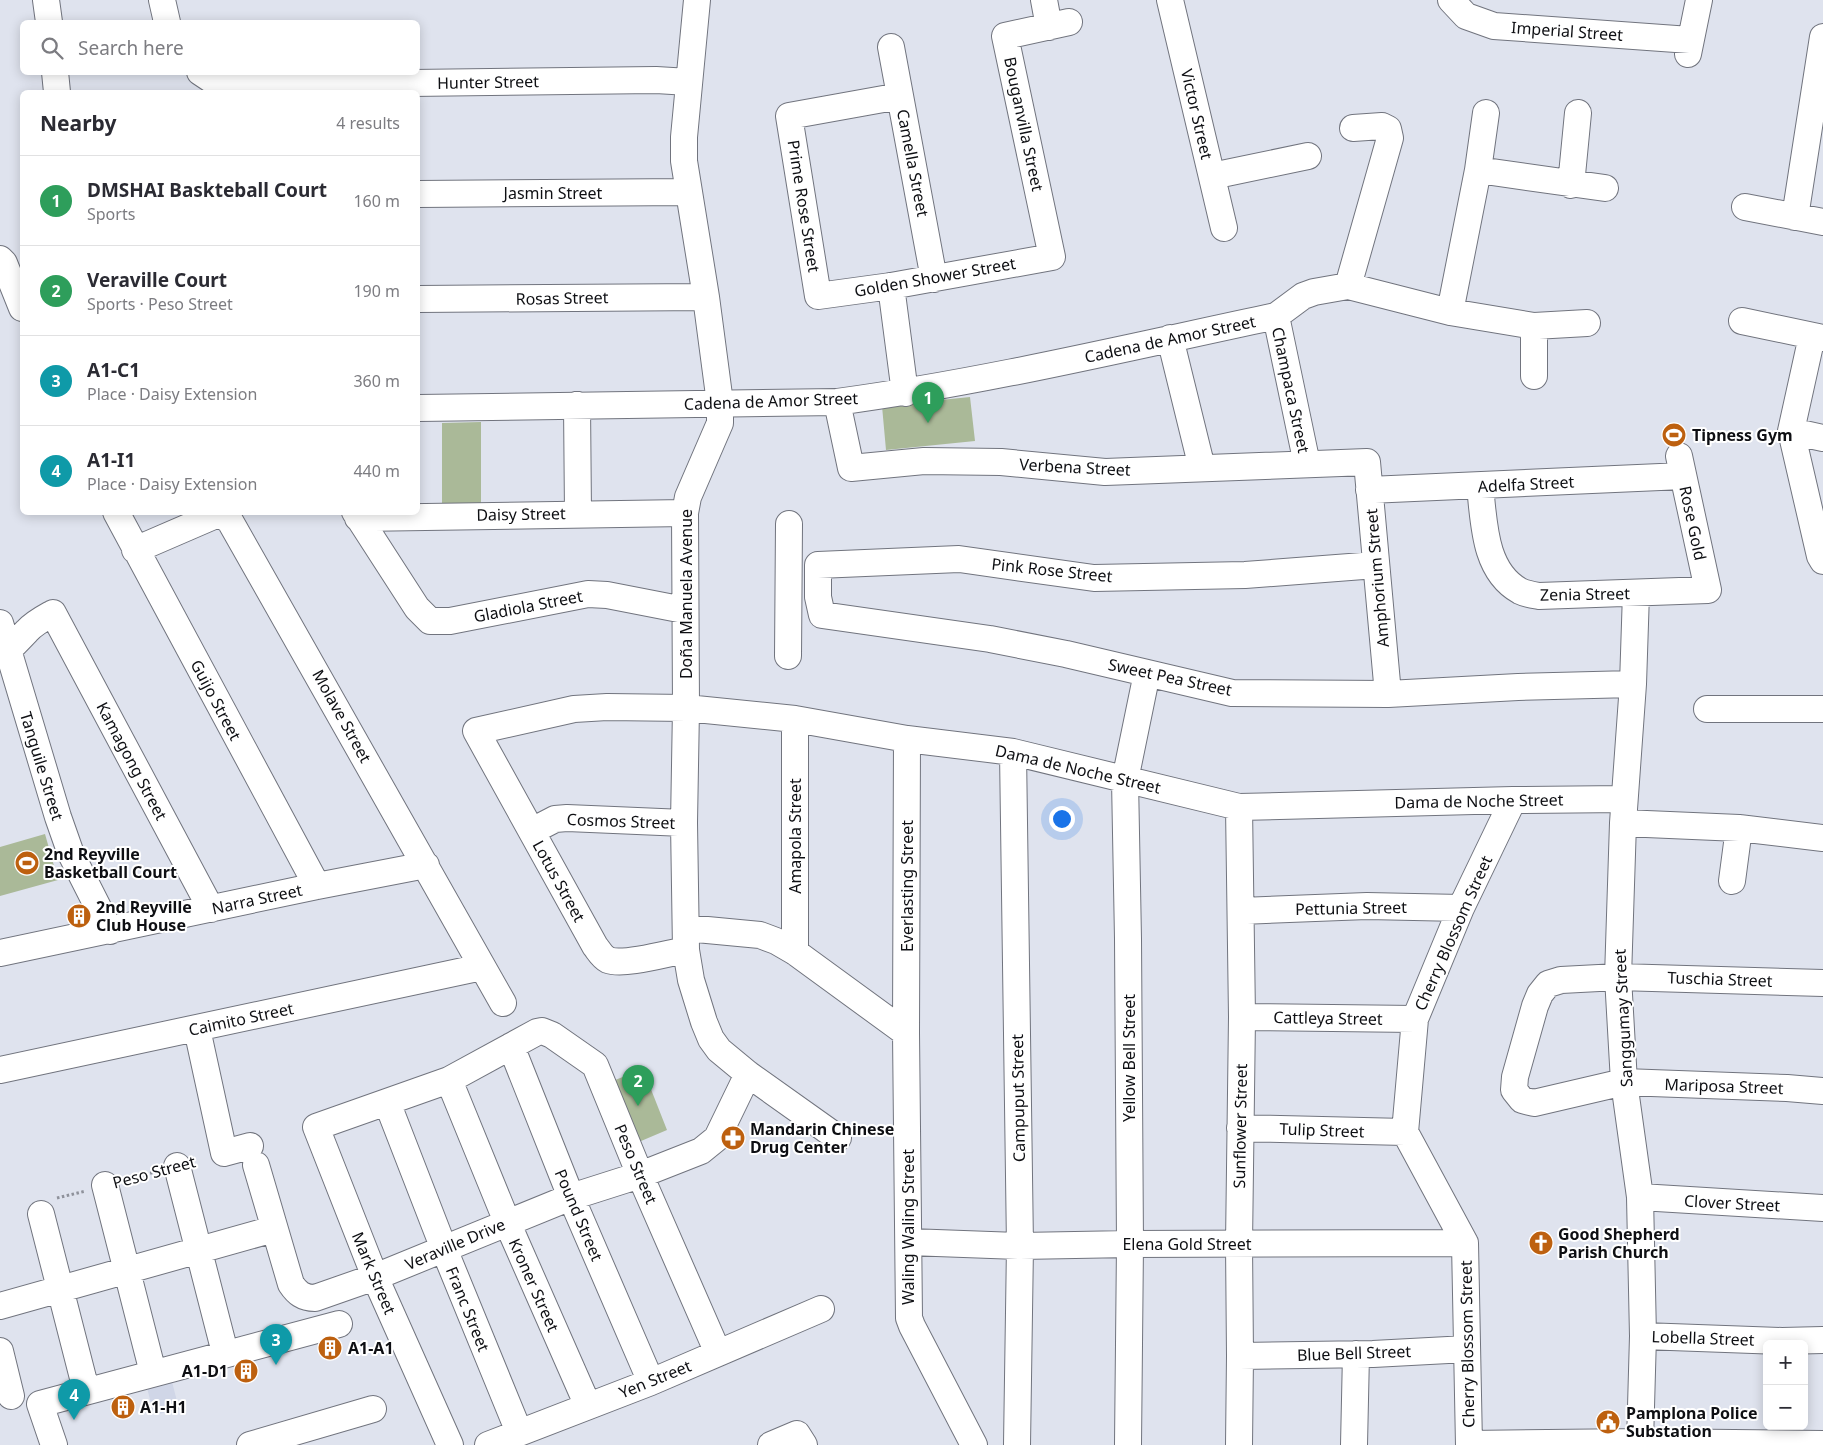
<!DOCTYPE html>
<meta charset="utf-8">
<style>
body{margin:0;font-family:"Noto Sans",sans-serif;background:#f2f2f3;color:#2b2b33}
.controls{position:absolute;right:15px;bottom:15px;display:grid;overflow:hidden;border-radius:8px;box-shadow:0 2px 12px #0003}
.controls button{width:45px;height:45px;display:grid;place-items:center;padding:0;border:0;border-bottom:1px solid #e1e1e2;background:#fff;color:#2b2b33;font:25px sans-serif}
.you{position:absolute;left:1061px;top:818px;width:18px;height:18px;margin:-12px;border:4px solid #fff;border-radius:50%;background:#1a73e8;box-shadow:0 0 0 8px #1a73e833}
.badge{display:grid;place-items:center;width:32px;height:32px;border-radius:50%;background:#bd600f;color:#fff;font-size:16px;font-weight:700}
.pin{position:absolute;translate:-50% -41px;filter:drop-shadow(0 1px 2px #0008)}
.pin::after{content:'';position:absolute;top:26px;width:18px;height:15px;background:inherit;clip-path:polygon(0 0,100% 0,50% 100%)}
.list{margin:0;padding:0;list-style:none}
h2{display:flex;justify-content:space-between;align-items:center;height:65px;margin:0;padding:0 20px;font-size:21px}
h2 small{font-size:16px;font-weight:400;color:#7c7c81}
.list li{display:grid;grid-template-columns:32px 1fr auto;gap:15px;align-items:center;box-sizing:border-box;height:90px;padding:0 20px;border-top:1px solid #e1e1e2}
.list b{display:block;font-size:19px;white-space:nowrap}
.list p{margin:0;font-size:16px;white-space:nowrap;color:#7c7c81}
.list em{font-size:16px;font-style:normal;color:#7c7c81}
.icon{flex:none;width:28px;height:28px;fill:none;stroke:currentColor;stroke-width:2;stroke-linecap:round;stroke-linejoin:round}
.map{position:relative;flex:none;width:1823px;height:1445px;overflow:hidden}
.search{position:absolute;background:#fff;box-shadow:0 2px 12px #0003;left:20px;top:20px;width:400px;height:55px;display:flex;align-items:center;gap:12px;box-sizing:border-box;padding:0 18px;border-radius:8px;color:#7c7c81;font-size:19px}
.panel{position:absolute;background:#fff;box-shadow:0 2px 12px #0003;left:20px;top:90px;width:400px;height:425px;border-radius:8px}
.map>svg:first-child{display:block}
.built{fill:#d0d6e7}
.green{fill:#aab998}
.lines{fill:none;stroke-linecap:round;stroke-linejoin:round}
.minor-casing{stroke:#71747e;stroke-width:28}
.path{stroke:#8f929b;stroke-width:3;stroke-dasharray:2.5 2.5;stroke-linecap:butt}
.minor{stroke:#fff;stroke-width:26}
.labels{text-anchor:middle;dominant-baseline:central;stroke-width:4;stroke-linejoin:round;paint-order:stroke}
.street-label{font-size:16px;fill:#0e0f13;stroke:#fff}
.poi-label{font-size:16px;font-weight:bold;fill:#0e0f13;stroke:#fff;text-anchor:start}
</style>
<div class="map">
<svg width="1823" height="1445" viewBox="0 0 1823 1445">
<rect width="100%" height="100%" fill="#dfe3ee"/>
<path class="built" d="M170 1374 179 1409 154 1415 145 1380Z"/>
<path class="green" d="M970 397 975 441 886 450 882 406Z
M481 422V503H442V423Z
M45 834 58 880 0 896V847Z
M643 1069 667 1130 634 1144 610 1082Z"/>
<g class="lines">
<defs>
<path id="minor" d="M46 0 49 22
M162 0 167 22
M697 0 684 137V161L706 297 720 403V423L688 497 685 513 686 708 684 823 686 950 691 980 704 1022 711 1039 719 1050 748 1074 838 1138
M1044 0 1049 27
M1170 0 1224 228
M1451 0 1466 16 1494 26 1690 40
M891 47 934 279
M1688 54 1699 0
M55 72 57 92
M200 72 212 80 248 85 656 80 689 82
M900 96 789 116 818 296 891 286 1052 257 1005 36 1069 22
M1478 170 1605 188
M1212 176 1308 156
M1571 185 1578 113
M418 194 689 192
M1745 207 1823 222
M1795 217 1823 37
M0 259 4 263 22 308
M891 286 905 393
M1348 286 1390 138 1388 129 1382 126 1353 128
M418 299 706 297
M1450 312 1478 170 1486 113
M1276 316 1307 464
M1742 321 1823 338
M1812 336 1791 431 1820 556 1823 561
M1170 338 1202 468
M1534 376V326
M837 402 851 468 924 461 1001 462 1105 472 1367 462 1388 694
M577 405 578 513
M418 408 837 402C984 382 1130 347 1276 316L1303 296 1314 292 1348 286 1450 312 1534 326 1587 323
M1791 431 1823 438
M1480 486C1484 523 1484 571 1520 591 1526 594 1533 595 1539 596L1708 590 1679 456
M1369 490 1683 476
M116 512 317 886
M355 512 417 608 430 621H450L588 594 607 595 684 610
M358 518 685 513
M135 550 216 515H222L230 521 503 1003
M1376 565 1245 575 1094 578 959 559 818 565V597L822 615 990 639 1066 654 1232 693 1388 694 1518 687 1633 684
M1636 593 1633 684 1623 823 1618 977 1624 1082 1640 1197 1643 1336 1640 1442
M0 623 58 817 71 854 110 931
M0 655C12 649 18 640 27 631 34 623 44 618 53 613L211 909
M788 656 789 524
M1707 709H1823
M1013 752 1020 1246 1017 1445
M1623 823 1739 828 1823 838
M532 831 555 819 567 818 684 823
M1732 881 1739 828
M1241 911 1367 906 1461 908
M686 928 760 935 776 941 795 952 906 1033 909 1318 912 1326 974 1445
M686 950C668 953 624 966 608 960 602 957 599 951 595 946L476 731 574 709 607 707 686 708 795 719 907 739 1013 752 1239 807 1513 800 1624 799
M795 952V719
M0 953 317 886 426 865
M1823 983 1618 977 1561 980 1548 984 1540 994 1535 1006 1515 1077 1514 1090 1522 1100 1534 1103 1624 1082 1787 1088 1823 1091
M1242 1017 1415 1019
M197 1029 224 1153 250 1146
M906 1033 907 739
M511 1046 571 1197 651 1382
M0 1070 482 967
M449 1080 507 1222 588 1406
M387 1102 444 1249 519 1432
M1240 1128 1405 1132
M256 1165 291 1284C297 1293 303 1298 315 1298L375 1277 571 1197 640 1175 701 1151 717 1138 748 1074
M177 1166 222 1341
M105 1185 150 1361
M1640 1197 1823 1208
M41 1214 83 1378
M909 1242 1020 1246 1130 1244 1465 1243
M0 1306 274 1229
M1643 1336 1782 1341 1823 1340
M0 1351 11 1396
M1240 1356 1373 1354 1467 1349
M1469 1444 1640 1442 1823 1444
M54 1445 40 1404 339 1324
M250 1445 373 1409
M450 1445 375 1277 316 1127 449 1080 537 1032 542 1031 552 1035 595 1065 640 1175 718 1353
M488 1445 651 1382 821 1309
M771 1445 797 1434 804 1445
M1128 1445 1130 1244 1128 939 1125 780 1147 673
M1239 1445 1240 1356 1239 1244 1242 1017 1239 807
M1354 1445 1356 1354
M1469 1445 1465 1243 1405 1132 1415 1019 1461 908 1513 800"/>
</defs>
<use href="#minor" class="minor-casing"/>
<path class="path" d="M126 1180 158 1171
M57 1198 86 1191"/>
<use href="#minor" class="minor"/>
</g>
<defs>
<symbol id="stadium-disc" viewBox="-11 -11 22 22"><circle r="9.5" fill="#bd600f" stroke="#fff"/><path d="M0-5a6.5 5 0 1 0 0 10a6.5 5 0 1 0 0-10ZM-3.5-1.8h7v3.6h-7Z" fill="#fff"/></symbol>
<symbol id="building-disc" viewBox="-11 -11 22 22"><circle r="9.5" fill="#bd600f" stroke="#fff"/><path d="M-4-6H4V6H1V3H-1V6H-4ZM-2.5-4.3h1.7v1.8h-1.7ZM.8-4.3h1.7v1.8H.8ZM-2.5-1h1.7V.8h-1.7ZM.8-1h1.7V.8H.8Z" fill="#fff"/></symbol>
<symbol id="pharmacy-disc" viewBox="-11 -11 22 22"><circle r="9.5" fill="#bd600f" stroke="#fff"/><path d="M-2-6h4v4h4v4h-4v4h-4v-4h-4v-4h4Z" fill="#fff"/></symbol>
<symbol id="church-disc" viewBox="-11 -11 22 22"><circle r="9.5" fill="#bd600f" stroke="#fff"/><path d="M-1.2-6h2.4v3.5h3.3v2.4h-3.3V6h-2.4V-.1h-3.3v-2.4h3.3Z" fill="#fff"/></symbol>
<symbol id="civic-disc" viewBox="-11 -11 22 22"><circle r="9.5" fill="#bd600f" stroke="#fff"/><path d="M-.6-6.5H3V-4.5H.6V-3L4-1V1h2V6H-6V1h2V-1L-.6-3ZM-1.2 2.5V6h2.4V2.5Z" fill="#fff"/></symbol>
</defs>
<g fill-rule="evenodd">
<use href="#stadium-disc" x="1660" y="421" width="28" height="28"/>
<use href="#stadium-disc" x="13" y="849" width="28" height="28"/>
<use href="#building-disc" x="65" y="902" width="28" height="28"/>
<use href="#pharmacy-disc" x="719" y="1124" width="28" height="28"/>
<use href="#church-disc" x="1527" y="1229" width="28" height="28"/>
<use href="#building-disc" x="316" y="1334" width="28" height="28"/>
<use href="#building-disc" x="232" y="1357" width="28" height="28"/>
<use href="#building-disc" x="109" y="1393" width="28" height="28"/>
<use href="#civic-disc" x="1594" y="1408" width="28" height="28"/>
</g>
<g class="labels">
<g class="street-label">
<text transform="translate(1567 31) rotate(4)">Imperial Street</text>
<text transform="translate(488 82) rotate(-1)">Hunter Street</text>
<text transform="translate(1197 114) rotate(77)">Victor Street</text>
<text transform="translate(1024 124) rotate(78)">Bouganvilla Street</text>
<text transform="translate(913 163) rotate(79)">Camella Street</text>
<text x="553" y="193">Jasmin Street</text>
<text transform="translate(804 206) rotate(81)">Prime Rose Street</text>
<text transform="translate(935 277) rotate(-10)">Golden Shower Street</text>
<text transform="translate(562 298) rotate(-1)">Rosas Street</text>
<text transform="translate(1170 339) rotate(-12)">Cadena de Amor Street</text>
<text transform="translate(1291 390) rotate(78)">Champaca Street</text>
<text transform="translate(771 401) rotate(-2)">Cadena de Amor Street</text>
<text transform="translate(1075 467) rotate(3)">Verbena Street</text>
<text transform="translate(1526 484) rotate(-3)">Adelfa Street</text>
<text transform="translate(521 514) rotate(-1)">Daisy Street</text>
<text transform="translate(1693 523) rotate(78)">Rose Gold</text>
<text transform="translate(1052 570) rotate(6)">Pink Rose Street</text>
<text transform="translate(1377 578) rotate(-95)">Amphorium Street</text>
<text transform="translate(686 594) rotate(-90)">Doña Manuela Avenue</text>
<text transform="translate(1585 594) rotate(-1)">Zenia Street</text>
<text transform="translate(528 606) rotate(-11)">Gladiola Street</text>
<text transform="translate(1170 677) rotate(12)">Sweet Pea Street</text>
<text transform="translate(216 700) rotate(62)">Guijo Street</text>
<text transform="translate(342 716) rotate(61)">Molave Street</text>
<text transform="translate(132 761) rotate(62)">Kamagong Street</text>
<text transform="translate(42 766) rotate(73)">Tanguile Street</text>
<text transform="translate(1078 769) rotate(13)">Dama de Noche Street</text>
<text transform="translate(1479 801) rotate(-1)">Dama de Noche Street</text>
<text transform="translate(621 821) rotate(2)">Cosmos Street</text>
<text transform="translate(795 836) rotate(-90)">Amapola Street</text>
<text transform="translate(559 881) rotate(61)">Lotus Street</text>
<text transform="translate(907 886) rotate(-90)">Everlasting Street</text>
<text transform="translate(257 899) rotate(-12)">Narra Street</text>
<text transform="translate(1351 908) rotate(-1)">Pettunia Street</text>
<text transform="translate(1453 933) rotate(-66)">Cherry Blossom Street</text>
<text transform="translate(1720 979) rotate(2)">Tuschia Street</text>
<text transform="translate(1328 1018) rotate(1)">Cattleya Street</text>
<text transform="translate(1623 1018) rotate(-93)">Sanggumay Street</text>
<text transform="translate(241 1019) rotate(-12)">Caimito Street</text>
<text transform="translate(1129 1058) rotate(-90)">Yellow Bell Street</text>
<text transform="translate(1724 1086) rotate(2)">Mariposa Street</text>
<text transform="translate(1018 1098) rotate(-91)">Campuput Street</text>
<text transform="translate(1240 1126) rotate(-89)">Sunflower Street</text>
<text transform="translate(1322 1130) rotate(2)">Tulip Street</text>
<text transform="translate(636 1164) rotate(67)">Peso Street</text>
<text transform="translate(154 1172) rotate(-15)">Peso Street</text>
<text transform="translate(1732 1203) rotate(3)">Clover Street</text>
<text transform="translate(579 1215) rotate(67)">Pound Street</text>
<text transform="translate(908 1227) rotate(-90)">Waling Waling Street</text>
<text transform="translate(455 1244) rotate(-23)">Veraville Drive</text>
<text x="1187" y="1244">Elena Gold Street</text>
<text transform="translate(374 1273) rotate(67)">Mark Street</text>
<text transform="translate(534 1285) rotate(66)">Kroner Street</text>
<text transform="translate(468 1309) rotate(68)">Franc Street</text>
<text transform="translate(1703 1338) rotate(2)">Lobella Street</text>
<text transform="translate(1467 1344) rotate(-91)">Cherry Blossom Street</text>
<text transform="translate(1354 1353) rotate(-2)">Blue Bell Street</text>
<text transform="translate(655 1379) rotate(-22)">Yen Street</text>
</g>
<g class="poi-label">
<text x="1692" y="435">Tipness Gym</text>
<text x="44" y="854">2nd Reyville<tspan x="44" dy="18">Basketball Court</tspan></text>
<text x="96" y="907">2nd Reyville<tspan x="96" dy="18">Club House</tspan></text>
<text x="750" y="1129">Mandarin Chinese<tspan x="750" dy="18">Drug Center</tspan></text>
<text x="1558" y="1234">Good Shepherd<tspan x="1558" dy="18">Parish Church</tspan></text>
<text x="348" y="1348">A1-A1</text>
<text x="228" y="1371" text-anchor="end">A1-D1</text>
<text x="140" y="1407">A1-H1</text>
<text x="1626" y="1413">Pamplona Police<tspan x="1626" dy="18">Substation</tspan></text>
</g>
</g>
</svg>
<div class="controls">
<button>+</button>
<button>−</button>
</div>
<div class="you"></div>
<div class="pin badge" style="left:928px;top:423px;background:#2e9e5b">1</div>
<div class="pin badge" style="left:638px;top:1106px;background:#2e9e5b">2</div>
<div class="pin badge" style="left:276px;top:1365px;background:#0f9aa8">3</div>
<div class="pin badge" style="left:74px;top:1420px;background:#0f9aa8">4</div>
<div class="search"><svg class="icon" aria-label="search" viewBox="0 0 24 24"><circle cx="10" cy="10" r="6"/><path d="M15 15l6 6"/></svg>Search here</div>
<section class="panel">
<h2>Nearby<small>4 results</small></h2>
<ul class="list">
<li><span class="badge" style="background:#2e9e5b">1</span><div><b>DMSHAI Baskteball Court</b><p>Sports</p></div><em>160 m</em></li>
<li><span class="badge" style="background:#2e9e5b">2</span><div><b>Veraville Court</b><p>Sports · Peso Street</p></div><em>190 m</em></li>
<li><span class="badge" style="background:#0f9aa8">3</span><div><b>A1-C1</b><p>Place · Daisy Extension</p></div><em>360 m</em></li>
<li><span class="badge" style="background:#0f9aa8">4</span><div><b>A1-I1</b><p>Place · Daisy Extension</p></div><em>440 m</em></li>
</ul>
</section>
</div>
